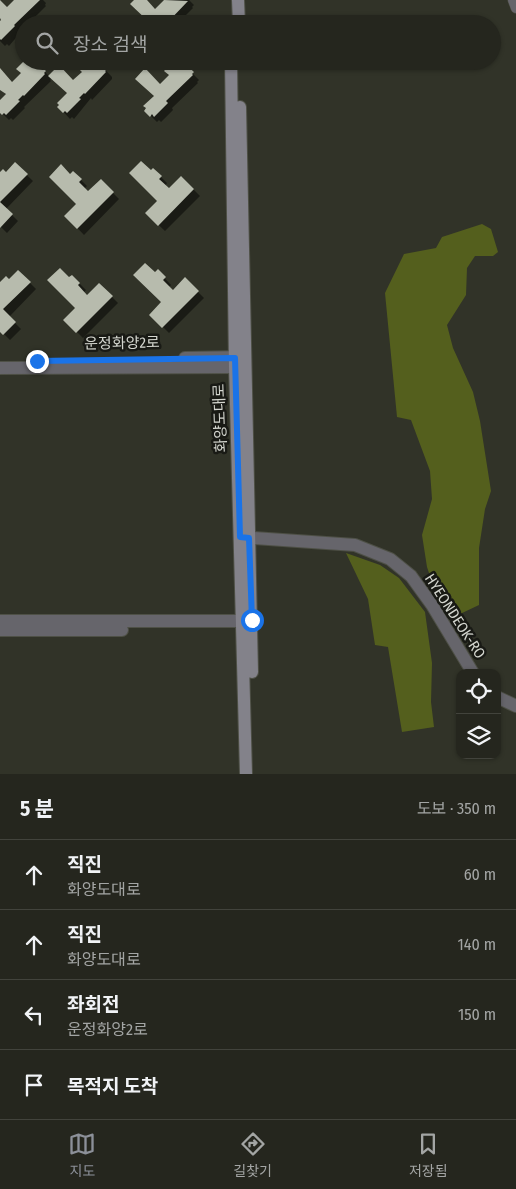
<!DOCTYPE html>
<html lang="ko">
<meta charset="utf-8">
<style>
body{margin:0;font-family:"Fira Sans Condensed","Noto Sans KR",sans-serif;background:#2d2e27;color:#f1f3f6}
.controls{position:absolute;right:15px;bottom:15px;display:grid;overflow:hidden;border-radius:10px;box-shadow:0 1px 4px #0004}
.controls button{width:45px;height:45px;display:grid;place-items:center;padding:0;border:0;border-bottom:1px solid #42433c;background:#25261e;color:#f1f3f6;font:25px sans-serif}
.stop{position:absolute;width:15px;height:15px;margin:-11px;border:4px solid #1a73e8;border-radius:50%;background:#fff}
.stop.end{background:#1a73e8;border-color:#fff;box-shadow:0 1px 5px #0008}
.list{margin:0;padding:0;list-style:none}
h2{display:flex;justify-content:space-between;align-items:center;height:65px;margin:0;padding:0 20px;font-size:21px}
h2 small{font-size:16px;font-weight:400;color:#a3a5a4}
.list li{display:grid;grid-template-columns:32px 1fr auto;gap:15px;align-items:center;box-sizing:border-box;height:70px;padding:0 20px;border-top:1px solid #42433c}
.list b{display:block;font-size:19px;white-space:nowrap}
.list p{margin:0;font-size:16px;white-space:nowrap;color:#a3a5a4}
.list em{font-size:16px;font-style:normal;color:#a3a5a4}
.icon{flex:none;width:28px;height:28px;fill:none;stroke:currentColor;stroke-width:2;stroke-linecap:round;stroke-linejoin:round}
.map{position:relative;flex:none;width:516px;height:774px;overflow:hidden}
.search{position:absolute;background:#25261e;box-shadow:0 1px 4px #0004;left:15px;right:15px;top:15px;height:55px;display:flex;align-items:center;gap:12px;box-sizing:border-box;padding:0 18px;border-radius:28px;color:#a3a5a4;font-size:19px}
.sheet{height:345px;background:#25261e}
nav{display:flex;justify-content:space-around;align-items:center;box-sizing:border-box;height:70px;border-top:1px solid #42433c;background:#25261e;font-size:14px;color:#a3a5a4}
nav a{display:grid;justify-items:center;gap:2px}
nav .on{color:#8c9099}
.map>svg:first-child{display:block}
.forest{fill:#545f1d}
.shadow{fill:#0007}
.building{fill:#b7bbad}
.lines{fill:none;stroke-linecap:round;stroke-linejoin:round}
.minor-casing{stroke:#4e5046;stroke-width:11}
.tertiary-casing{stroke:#4e5046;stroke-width:14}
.secondary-casing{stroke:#4e5046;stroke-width:14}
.minor{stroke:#66656b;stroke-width:10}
.tertiary{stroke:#66656b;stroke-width:12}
.secondary{stroke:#83828a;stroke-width:12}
.route{stroke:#1a73e8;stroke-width:6}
.labels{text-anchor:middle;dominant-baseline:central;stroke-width:5;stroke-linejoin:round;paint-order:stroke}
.street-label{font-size:15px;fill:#d4d6cf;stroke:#191a15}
</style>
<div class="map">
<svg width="516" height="774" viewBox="0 0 516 774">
<rect width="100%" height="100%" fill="#313328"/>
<path class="forest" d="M482 224 491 229 498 252 493 256H475L467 268 466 295 447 325 453 348 473 392 480 421 491 491 485 509 479 548V605L460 614 450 604 430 576 427 567 422 535 432 499 430 471 411 420 397 417 385 293 404 254 436 248 442 237Z
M346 553 380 565 399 578 425 612 432 663 431 702 434 727 402 732 388 647 375 645 368 599Z"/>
<path class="shadow" d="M16 0H43L46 3 45 5 46 6 28 24H24V27L19 32 20 33 9 46 7 44 5 46 0 41V23L3 20 0 18V1L8 9Z
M135 0H145L155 11 164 0H189L194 5 192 7 193 8 177 24H149L150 22Z
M34 61 49 76 73 82 97 61 112 77V79L92 100 91 98 74 119 72 117 70 119 59 107 69 93 52 78 50 80 51 81 24 107 25 108 13 120 11 118 9 120 0 111V102L7 95 0 88V70L12 83Z
M175 61 180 64 182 63 199 80 197 82 198 83 172 108 173 110 161 122 159 120 157 122 145 110 156 96 160 85 170 75 166 71Z
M15 164 33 181 6 209 18 221 7 233 0 226V174L6 173Z
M153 169 167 183 165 186 169 190 181 177 200 196 165 231 146 213 159 201 151 172Z
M70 176 81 180 87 186 84 189 88 193 101 181 119 199 84 235 66 216 78 204Z
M18 271 36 289 9 317 21 329 10 340 0 330V284L9 281Z
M158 271 171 285 169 287 173 291 185 279 204 298 169 333 151 315 163 302Z
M72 276 86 290 83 293 87 297 99 284 118 303 83 338 65 320 77 308 69 279Z"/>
<path class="building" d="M0 0 7 7 14 0H40L14 25 15 26 1 40 0 39V21L1 20 0 18Z
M134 0H147L155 9 164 0 188 1 167 23 147 24 149 22 130 4Z
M24 61H36L46 71 44 73 45 74 24 96 23 95 18 100 20 101 6 115 4 113 2 115 0 113V100L6 94 0 90V68L12 82 21 73 16 69Z
M83 61H98L107 69 105 71 106 72 85 94 84 93 79 98 81 99 67 113 65 111 63 113 57 107 59 105 57 103 67 93 48 76 59 65 73 80 82 72 77 67Z
M173 61 180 63 182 61 194 72 192 74 193 75 166 101 168 103 154 117 152 114 150 117 144 111 146 108 143 106 154 96 135 79 145 68 160 84 169 75 164 71Z
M141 161 151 170 153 168 162 176 159 179 169 188 181 176 194 189 158 226 145 213 157 201 129 173Z
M15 162 28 174 0 202 13 214 0 228V172L3 169 6 172Z
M61 164 70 174 73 171 82 179 79 182 88 191 101 179 114 192 77 229 64 216 76 204 49 177Z
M145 263 155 272 158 269 166 277 163 280 173 290 185 277 199 291 162 328 149 315 161 302 133 275Z
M60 268 69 277 72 275 80 283 78 285 87 295 99 283 113 296 76 333 63 320 75 308 47 280Z
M18 270 31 282 3 309 16 322 3 335 0 332V282L6 276 9 279Z"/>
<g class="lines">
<defs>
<path id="minor" d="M513 0 516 8"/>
<path id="tertiary" d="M185 358 244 357
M0 368 245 367
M240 537 355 545 390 559 411 576 432 605 473 673
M0 621H252
M0 630H122
M497 697 516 706"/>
<path id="secondary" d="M238 0 239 24
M231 61 235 367 246 774
M240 107 252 672"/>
</defs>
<use href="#minor" class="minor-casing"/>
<use href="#tertiary" class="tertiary-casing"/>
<use href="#secondary" class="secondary-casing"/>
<use href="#minor" class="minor"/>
<use href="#tertiary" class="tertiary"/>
<use href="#secondary" class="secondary"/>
</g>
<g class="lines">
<path class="route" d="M37 361 235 358 240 537 249 538 252 620"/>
</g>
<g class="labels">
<g class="street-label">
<text transform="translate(122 343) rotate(-1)">운정화양2로</text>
<text transform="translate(220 418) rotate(-92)">화양도대로</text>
<text transform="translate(455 616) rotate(57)">HYEONDEOK-RO</text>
</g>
</g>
</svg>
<div class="controls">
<button><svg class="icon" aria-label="locate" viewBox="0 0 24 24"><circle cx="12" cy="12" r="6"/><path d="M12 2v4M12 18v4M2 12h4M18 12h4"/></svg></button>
<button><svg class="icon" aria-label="layers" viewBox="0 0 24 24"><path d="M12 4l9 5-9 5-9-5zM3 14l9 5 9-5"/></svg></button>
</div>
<div class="stop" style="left:252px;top:620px"></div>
<div class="stop end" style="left:37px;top:361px"></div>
<div class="search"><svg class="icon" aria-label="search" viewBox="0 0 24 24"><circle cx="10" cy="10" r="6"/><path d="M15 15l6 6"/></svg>장소 검색</div>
</div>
<section class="sheet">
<h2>5 분<small>도보 · 350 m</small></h2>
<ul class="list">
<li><svg class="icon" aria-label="ahead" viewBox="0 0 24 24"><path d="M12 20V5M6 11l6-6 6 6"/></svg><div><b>직진</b><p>화양도대로</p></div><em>60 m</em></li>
<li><svg class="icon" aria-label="ahead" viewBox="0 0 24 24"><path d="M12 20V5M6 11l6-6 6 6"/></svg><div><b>직진</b><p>화양도대로</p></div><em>140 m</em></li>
<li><svg class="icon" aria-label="left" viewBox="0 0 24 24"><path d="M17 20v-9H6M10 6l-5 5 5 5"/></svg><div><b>좌회전</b><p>운정화양2로</p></div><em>150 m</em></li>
<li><svg class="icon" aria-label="arrive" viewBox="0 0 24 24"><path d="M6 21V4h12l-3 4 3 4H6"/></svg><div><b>목적지 도착</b></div></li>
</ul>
</section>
<nav>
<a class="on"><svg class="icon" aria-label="map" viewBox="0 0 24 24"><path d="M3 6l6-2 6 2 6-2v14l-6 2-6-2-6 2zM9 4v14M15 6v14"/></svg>지도</a>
<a><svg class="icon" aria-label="directions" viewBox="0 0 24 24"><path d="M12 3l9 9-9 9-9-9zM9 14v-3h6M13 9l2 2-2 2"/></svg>길찾기</a>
<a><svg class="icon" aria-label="saved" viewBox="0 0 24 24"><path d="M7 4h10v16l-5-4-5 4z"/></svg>저장됨</a>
</nav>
